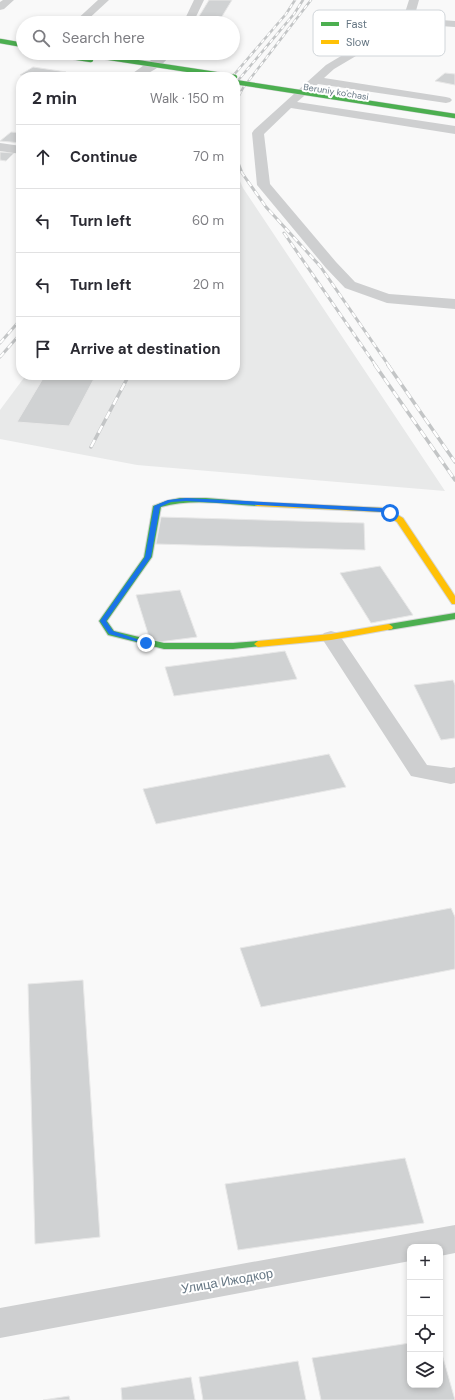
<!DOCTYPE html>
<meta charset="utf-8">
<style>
body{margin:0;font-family:"DM Sans",sans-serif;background:#f2f2f3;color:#2b2b33}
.controls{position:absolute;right:12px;bottom:12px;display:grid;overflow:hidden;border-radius:8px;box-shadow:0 2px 6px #0003}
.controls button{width:36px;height:36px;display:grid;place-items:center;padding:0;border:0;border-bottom:1px solid #e1e1e2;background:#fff;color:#2b2b33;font:20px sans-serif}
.stop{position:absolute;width:12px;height:12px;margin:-9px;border:3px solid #1a73e8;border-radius:50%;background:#fff}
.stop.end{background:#1a73e8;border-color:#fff;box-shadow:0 1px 4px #0008}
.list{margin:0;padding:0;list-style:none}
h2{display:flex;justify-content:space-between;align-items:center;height:52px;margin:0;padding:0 16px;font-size:17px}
h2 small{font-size:13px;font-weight:400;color:#7c7c81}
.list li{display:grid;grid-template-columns:26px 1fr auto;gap:12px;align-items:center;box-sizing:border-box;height:64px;padding:0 16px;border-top:1px solid #e1e1e2}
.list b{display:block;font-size:15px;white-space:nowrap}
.list em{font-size:13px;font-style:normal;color:#7c7c81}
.icon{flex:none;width:22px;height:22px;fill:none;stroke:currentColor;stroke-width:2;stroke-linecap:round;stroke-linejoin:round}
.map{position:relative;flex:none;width:455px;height:1400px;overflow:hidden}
.search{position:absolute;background:#fff;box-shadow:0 2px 6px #0003;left:16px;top:16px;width:224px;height:44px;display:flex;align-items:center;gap:10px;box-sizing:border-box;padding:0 14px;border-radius:22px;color:#7c7c81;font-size:15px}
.panel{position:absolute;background:#fff;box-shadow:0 2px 6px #0003;left:16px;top:72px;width:224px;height:308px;border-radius:16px}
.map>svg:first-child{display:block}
.built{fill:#e8e9e9}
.building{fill:#d0d2d3;stroke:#e8e8e8}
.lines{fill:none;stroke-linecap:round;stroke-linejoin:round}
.fast-casing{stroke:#d5d6d7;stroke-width:2}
.slow-casing{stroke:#d5d6d7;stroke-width:2}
.street{fill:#cecfd0;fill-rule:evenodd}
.fast{fill:#4caf50;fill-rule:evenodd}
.slow{fill:#ffc107;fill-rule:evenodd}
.rail-far2-casing{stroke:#c3c5c6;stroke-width:2.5}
.rail-far1-casing{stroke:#c3c5c6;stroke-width:3}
.rail-casing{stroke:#c3c5c6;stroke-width:3.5}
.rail-far2{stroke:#fff;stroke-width:1.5;stroke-dasharray:4.5;stroke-linecap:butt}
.rail-far1{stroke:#fff;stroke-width:2;stroke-dasharray:6;stroke-linecap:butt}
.rail{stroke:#fff;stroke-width:2.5;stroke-dasharray:8;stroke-linecap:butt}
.fast-bridge-casing{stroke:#d5d6d7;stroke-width:5.5;stroke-linecap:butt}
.fast-bridge{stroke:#4caf50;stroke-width:4.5}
.route{fill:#1a73e8}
.labels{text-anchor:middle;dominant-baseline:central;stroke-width:4;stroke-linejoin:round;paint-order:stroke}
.far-street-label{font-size:9px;fill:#657683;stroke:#fff}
.near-street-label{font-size:13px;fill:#657683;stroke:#fff}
.key{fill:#fff;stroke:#d1d6da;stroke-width:1}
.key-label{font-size:11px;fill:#657683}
</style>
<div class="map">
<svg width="455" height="1400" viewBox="0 0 455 1400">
<rect width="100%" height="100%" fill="#f9f9f9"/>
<path class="built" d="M235 170 243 188 445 491 137 465 0 439V410L26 375H235Z"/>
<path class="building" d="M209 0H232L218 23H195Z
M33 67 66 72 58 77 20 75Z
M445 73 455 74V85L435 81Z
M77 74 102 77H71Z
M11 132 21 133V143L0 141Z
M0 152 14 153 6 161 0 160Z
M45 375H96L69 426 17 422Z
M161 517 364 523 365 550 156 544Z
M380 566 413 615 371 623 340 573Z
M180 590 197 637 151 643 136 595Z
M285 651 297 679 174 696 165 667Z
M453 680 455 685V738L441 740 414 685Z
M329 754 346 787 156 824 143 789Z
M451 908 455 917V969L261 1007 240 948Z
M83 980 100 1237 35 1244 28 984Z
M405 1158 424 1223 238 1250 225 1184Z
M410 1343V1385H440V1347L455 1400H321L312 1358Z
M298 1361 306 1400H203L199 1377Z
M191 1377 195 1400H122L121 1388Z
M69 1396 70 1400H43Z"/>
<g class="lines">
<defs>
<path id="fast" d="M180 498H206L257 502 261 504 257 506C225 504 192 498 161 507L152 557 107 621 114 631 164 643H233L258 641 262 644 261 646 233 649H164L108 635 99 621 144 557 153 506 166 501Z
M455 613V619L389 630 385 627 389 624Z"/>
<path id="slow" d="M254 502 386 508 403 518 455 596V604H452L397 522 381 512 257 506 253 504Z
M389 624 393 627 392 629 331 640 258 647 254 644 258 641 331 634Z"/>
</defs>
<use href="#fast" class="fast-casing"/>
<use href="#slow" class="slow-casing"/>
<path class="street" d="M3 0H14L4 9 0 10V2Z
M98 0H109L84 23H73Z
M194 0H204L193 23H183Z
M409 0H419L414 18 455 21V27L410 24 334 69 324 78 446 97 450 98 452 100 450 102 446 103 318 84 297 102 455 126V134L291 108 264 134 270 184 336 262 355 282 389 294 455 299V309L387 303 345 288 326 268 257 185 252 133 254 130 326 65 403 19Z
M161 53H172C164 65 147 77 133 77L131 75 133 73Z
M0 143 21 146V154L0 151Z
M331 631 338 633 427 765 451 768 455 767V783L451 784 411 776 321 637 324 633Z
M455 1225V1253L440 1256V1247H410V1261L0 1338V1308Z"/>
<use href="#fast" class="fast"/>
<use href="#slow" class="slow"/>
<defs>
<path id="rail-far2" d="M232 77 286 14 295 0
M235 84 294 14 303 0
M235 103 243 88 311 0
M235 155 237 161"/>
<path id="rail-far1" d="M237 160 242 173 266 207 320 266 389 366
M284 233 376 366
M0 343 21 319
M0 357 21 333"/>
<path id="rail" d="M375 365 455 480
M388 365 455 462
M91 447 129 375"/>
</defs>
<use href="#rail-far2" class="rail-far2-casing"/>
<use href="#rail-far1" class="rail-far1-casing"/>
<use href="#rail" class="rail-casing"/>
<use href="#rail-far2" class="rail-far2"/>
<use href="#rail-far1" class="rail-far1"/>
<use href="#rail" class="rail"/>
<defs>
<path id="fast-bridge" d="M0 41 23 45
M45 53 91 60
M77 53 235 77
M235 82 455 116"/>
</defs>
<use href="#fast-bridge" class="fast-bridge-casing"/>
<use href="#fast-bridge" class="fast-bridge"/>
</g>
<path class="route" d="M186 498 383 508 392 513 390 514 382 512 186 501 171 502 160 507 151 557 106 621 113 631 149 643 146 644 109 634 100 621 145 557 154 506 168 500Z"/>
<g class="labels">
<g class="far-street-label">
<text transform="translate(336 92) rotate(9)">Beruniy ko'chasi</text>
</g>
<g class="near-street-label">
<text transform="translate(227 1281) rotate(-10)">Улица Ижодкор</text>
</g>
</g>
<rect x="313" y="10" width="132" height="46" rx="6" class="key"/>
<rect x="321" y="22" width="18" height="4" fill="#4caf50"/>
<rect x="321" y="40" width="18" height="4" fill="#ffc107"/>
<g class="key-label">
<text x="346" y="28">Fast</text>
<text x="346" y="46">Slow</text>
</g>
</svg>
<div class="controls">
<button>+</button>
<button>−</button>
<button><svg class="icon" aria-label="locate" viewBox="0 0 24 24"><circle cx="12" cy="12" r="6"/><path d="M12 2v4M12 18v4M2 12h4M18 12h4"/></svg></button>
<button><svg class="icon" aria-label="layers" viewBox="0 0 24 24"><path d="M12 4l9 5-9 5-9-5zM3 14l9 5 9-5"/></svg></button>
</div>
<div class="stop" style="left:390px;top:513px"></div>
<div class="stop end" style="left:146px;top:643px"></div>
<div class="search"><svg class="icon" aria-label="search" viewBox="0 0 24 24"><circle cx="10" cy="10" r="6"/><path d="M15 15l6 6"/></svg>Search here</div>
<section class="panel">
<h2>2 min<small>Walk · 150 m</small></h2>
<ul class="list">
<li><svg class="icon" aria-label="ahead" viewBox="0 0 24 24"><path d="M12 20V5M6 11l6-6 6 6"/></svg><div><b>Continue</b></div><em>70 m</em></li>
<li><svg class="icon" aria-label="left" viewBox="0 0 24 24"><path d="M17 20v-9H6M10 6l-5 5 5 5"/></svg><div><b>Turn left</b></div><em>60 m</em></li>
<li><svg class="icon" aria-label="left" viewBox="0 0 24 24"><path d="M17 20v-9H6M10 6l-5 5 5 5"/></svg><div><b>Turn left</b></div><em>20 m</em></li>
<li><svg class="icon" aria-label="arrive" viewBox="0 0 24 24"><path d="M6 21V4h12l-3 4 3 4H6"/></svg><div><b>Arrive at destination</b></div></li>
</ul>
</section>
</div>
